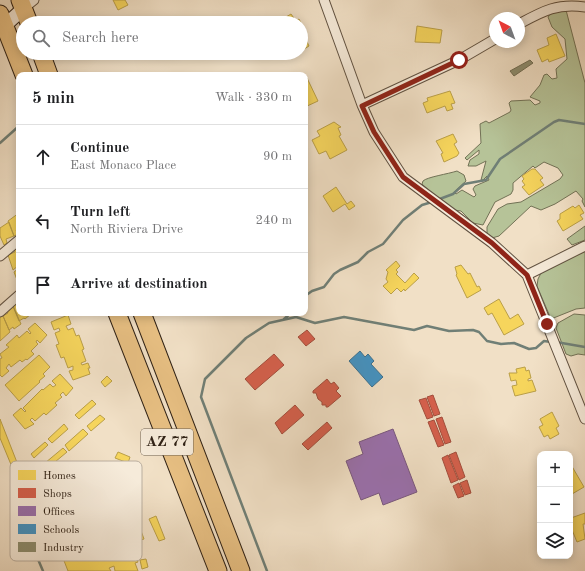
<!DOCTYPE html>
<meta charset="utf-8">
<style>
body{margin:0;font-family:"Old Standard TT",serif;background:#f2f2f2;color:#202124}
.controls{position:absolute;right:12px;bottom:12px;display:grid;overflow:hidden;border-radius:8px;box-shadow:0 2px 10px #0003}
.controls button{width:36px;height:36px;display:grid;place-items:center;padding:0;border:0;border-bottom:1px solid #e0e0e0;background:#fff;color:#202124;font:20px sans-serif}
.compass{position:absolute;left:489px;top:12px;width:36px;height:36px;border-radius:50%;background:#fff;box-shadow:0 2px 10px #0003;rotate:319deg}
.stop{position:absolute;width:12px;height:12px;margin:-9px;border:3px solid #8f2418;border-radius:50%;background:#fff}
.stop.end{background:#8f2418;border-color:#fff;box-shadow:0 1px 4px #0008}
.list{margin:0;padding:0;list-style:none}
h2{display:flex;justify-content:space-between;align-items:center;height:52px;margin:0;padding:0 16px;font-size:17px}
h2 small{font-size:13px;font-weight:400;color:#757577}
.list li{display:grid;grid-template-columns:26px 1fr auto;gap:12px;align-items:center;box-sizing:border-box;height:64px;padding:0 16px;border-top:1px solid #e0e0e0}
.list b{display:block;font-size:15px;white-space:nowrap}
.list p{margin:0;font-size:13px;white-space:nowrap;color:#757577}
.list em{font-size:13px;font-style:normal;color:#757577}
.icon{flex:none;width:22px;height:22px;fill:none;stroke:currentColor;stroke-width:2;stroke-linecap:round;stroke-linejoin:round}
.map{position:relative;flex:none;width:585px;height:571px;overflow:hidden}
.search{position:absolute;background:#fff;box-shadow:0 2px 10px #0003;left:16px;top:16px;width:292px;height:44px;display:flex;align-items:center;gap:10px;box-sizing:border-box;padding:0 14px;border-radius:22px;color:#757577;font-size:15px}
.panel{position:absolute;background:#fff;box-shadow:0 2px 10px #0003;left:16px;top:72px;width:292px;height:244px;border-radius:8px}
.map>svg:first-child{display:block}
.green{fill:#b6c398;stroke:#727256}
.homes{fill:#f6d55c;stroke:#ba9f47}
.shops{fill:#d6604d;stroke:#a44d3c}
.offices{fill:#9970ab;stroke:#79587e}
.schools{fill:#4393c3;stroke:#3d718f}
.industry{fill:#8c8c6e;stroke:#706c53}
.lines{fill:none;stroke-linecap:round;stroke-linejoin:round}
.stream{stroke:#707f76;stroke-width:2.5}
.street-casing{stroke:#605141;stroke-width:11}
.secondary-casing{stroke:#2f2115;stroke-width:15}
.highway-casing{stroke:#2f2115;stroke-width:19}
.street{stroke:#f6ebda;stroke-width:9}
.secondary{stroke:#f6ebda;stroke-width:13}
.highway{stroke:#e8c083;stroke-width:17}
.route{stroke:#8f2418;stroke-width:5}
.labels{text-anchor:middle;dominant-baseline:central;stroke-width:4;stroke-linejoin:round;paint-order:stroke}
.shield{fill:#f6ebda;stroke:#6b5e50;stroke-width:1}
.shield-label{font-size:15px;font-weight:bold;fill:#2f2115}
.key{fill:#f6ebda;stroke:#baae9f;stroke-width:1}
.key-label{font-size:11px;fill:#2f2115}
</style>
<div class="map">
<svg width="585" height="571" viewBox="0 0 585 571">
<rect width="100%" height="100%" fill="#f1e0c6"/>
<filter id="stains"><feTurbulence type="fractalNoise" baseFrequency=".005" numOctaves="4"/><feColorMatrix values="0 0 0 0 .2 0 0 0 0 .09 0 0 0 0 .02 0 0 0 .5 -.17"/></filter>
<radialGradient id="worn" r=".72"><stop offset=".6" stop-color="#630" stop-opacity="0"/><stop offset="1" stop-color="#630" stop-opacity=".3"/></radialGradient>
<path class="green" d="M566 10 585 83V207L582 201 583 199 576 191 555 204 541 210 531 206 499 236 492 238 487 235V227L498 209 507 204 521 202 560 179 563 175 558 168 544 162 535 168 533 166 513 183V190L511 194 495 202 483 225 473 223 461 211 454 210 436 197 422 184 423 181C427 177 448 174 457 171L464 175 466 181 454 192 456 194 462 190 474 197 476 195 473 189 475 186 489 180 487 176 483 180H481L486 161 476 166H468L470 160 479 154V150L467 160 465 158 481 143 480 124 486 121 489 123 510 112 511 110 509 103 511 101 530 100 535 105 540 103V101L530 97 540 85 544 75 547 74 552 79 557 78 556 69 567 59 565 39 552 27 548 17 551 13Z
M585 226V240L572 245 567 239Z
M585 251V308L576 309 551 319 537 286 538 279 542 271Z
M574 314 585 315V355L578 354 571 356 566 354 556 328 558 323Z"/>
<path class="homes" d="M113 0H125L128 5 118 10Z
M291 14 296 21 299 19 301 23H282L281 20Z
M417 26 442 30 440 43 415 42Z
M301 29 309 46 301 51Z
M556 34 565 56 549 62 548 59 542 62 537 50 549 45 547 38Z
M307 78 318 101 305 107V79Z
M450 91 455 103 451 104 453 109 447 111 445 106 427 113 423 103 428 101 427 98Z
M334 122 341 127 338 128 341 135 339 136 347 150 330 159 326 151 319 154 312 140 320 136 317 131Z
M453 134 457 142 454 144 459 153 457 156 444 162 441 154 443 153 436 141Z
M532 169H535L543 178 540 180 544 185 529 195 522 187 525 185 522 181 524 179 522 176Z
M336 187 347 204 351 201 355 206 349 210 345 204 333 212 323 196Z
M579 205 584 213 580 215 583 219 563 231 557 221 560 219V214L573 206 575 208Z
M19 213V229L16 230 18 234 14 236 8 221Z
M9 222 14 236 6 239 7 243 4 245 0 236V228Z
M18 246 19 265 13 270 8 255 15 252 14 249Z
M396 261 400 266 396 270 398 272 396 274 405 283 414 273 419 278 405 291 404 289 401 292 397 288 391 294 383 286 388 282 386 279 388 272 386 270Z
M461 265 468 274 470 273 477 287 479 286 481 290 467 298 456 275 457 274 455 267Z
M19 268V285L14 272Z
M499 299 510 319 518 314 524 324 504 335 492 313 488 315 484 308Z
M19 302V313L31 314 25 319 24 318 19 321 13 306Z
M13 306 21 324 14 329 13 327 9 330 3 316 8 313 7 311Z
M68 315 71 324 66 326 68 330 73 328 76 336 79 335 84 349 82 350 86 361 81 363 82 365 88 363 90 368H88L90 374 73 380 69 371 73 370V366L68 368 64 357 61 358 56 345 59 344 55 333 60 331 59 328 54 330 51 322Z
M3 316 10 332 0 341V317Z
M35 323 47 335 40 343 37 340 36 342 38 344 31 351 34 354 27 360 26 359 22 362 20 360 11 367 9 364 6 368 9 371 2 377 0 375V359L2 358 0 354 9 347 6 345 17 335 19 338 27 331 30 334 31 333 28 329Z
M39 355 50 367 43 374 45 376 39 381 40 382 19 401 5 385Z
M525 367 526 371 529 370 531 378 528 379V381L532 380 536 391 515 396 512 386 517 385 516 380 511 381 509 373H517L516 369Z
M60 374 73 388 66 396 63 392 60 395 62 397 55 403 57 405 46 415 44 413 35 421 32 418 30 420 34 424 25 429 13 415 21 408 25 412 26 411 23 408 42 389 43 390 50 384 53 387 56 385 52 381Z
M107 376 112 381 105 387 101 382Z
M92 400 96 404 79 419 75 415Z
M552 412 559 426 556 428 559 434 550 439 548 435 544 437 539 427 543 425 540 419Z
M100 415 105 419 91 431 87 426Z
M0 419 18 465 12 467 0 438Z
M64 424 68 429 52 443 48 439Z
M83 429 88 434 69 451 65 445Z
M45 442 48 445 34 458 31 454Z
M63 448 67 452 49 467 45 463Z
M118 452 130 457 128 463 115 458Z
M570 463 584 487 572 494 570 491Z
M107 479 125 520 126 527 123 528 124 532 138 562 135 563 138 571H115L114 566 109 568 111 571H68L49 522 58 519 57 516 68 511 71 518 72 517 81 544 86 542 83 533 97 528 100 536 106 534 88 491 97 487 96 484Z
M585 513V524H583L585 539 577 542 570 525V516L571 518Z
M156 516 165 539 159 541 149 519Z
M140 528 144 539 132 543 131 541 128 542 126 537 129 536V533Z
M146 559 148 567 142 569 140 560Z"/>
<path class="shops" d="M307 330 315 339 306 346 298 337Z
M274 354 284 365 255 390 245 379Z
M327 379 331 384 334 382 339 388 336 391 341 396 328 407H326V405H322V402L318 399 316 393H313V391Z
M433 395 440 414 434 416 427 397Z
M426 398 433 417 427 419 419 400Z
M295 405 304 415 282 434 275 423Z
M442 417 451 442 445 444 436 419Z
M434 420 444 445 438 447 428 422Z
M327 422 332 428 308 450 302 444Z
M456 452 465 477 459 480 449 455Z
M448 455 458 480 451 483 442 458Z
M467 480 471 493 465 495 460 483Z
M459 483 464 496 458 498 453 486Z"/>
<path class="offices" d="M393 429 417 492 383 505 379 493 361 500 346 461 363 454 359 442Z"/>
<path class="schools" d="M360 351 365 357 368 354 374 361 371 364 383 377 372 387 349 361Z"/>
<path class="industry" d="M530 60 533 63 514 76 510 71Z"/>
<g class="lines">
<path class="stream" d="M0 143 19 126
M437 200 453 194 464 184 486 180 500 159 554 122 559 120 585 124
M305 296 312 291 324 287 334 274 340 270 358 262 368 252 383 244 403 220 422 205 432 202
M284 319 291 313
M556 342 585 347
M15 505 43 571
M267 571 201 397 205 379 246 338 269 323 296 317 315 323 344 317 414 330 427 326 449 331 473 330 479 332 487 341 501 344 514 343 529 349 536 348 544 341 551 342"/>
<defs>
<path id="street" d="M324 0 362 105 374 132 403 177 492 243 527 275 585 419
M24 8 34 0
M519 24C543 11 557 3 585 7
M362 105 459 60 495 39
M0 256 19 240
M527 275 585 246
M0 312 19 295"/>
<path id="secondary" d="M0 30 24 8"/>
<path id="highway" d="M20 0 29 23
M0 14 24 75
M41 53 49 75
M117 313 218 571
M142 313 241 571"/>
</defs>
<use href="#street" class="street-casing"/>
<use href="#secondary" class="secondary-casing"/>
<use href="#highway" class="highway-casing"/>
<use href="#street" class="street"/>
<use href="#secondary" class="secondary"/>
<use href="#highway" class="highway"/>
</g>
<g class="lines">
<path class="route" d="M459 60 362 106 374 132 403 177 492 243 527 275 547 324"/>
</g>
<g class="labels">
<rect class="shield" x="141" y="429" width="52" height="26" rx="3"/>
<g class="shield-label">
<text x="167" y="442">AZ 77</text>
</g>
</g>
<rect x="10" y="461" width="132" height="100" rx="6" class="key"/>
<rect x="18" y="470" width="18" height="10" fill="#f6d55c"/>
<rect x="18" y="488" width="18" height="10" fill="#d6604d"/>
<rect x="18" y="506" width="18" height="10" fill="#9970ab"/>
<rect x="18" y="524" width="18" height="10" fill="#4393c3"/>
<rect x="18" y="542" width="18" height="10" fill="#8c8c6e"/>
<g class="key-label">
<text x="43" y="479">Homes</text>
<text x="43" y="497">Shops</text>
<text x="43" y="515">Offices</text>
<text x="43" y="533">Schools</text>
<text x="43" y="551">Industry</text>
</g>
<rect width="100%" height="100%" filter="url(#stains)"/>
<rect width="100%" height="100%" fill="url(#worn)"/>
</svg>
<div class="controls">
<button>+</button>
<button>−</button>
<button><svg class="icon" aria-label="layers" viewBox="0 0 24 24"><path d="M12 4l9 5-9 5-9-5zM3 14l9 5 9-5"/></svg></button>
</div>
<svg class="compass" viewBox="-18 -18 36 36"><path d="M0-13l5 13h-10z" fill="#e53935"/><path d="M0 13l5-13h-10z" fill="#757577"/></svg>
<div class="stop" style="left:459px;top:60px"></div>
<div class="stop end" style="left:547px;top:324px"></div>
<div class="search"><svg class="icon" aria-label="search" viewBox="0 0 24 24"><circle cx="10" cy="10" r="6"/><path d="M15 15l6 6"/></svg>Search here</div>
<section class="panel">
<h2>5 min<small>Walk · 330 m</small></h2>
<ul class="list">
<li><svg class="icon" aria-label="ahead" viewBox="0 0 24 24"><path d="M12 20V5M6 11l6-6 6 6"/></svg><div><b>Continue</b><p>East Monaco Place</p></div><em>90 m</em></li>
<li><svg class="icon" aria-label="left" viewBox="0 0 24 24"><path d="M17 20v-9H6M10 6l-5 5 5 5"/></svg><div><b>Turn left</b><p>North Riviera Drive</p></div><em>240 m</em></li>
<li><svg class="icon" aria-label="arrive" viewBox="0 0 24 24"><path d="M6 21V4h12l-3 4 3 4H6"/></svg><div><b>Arrive at destination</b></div></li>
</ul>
</section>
</div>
